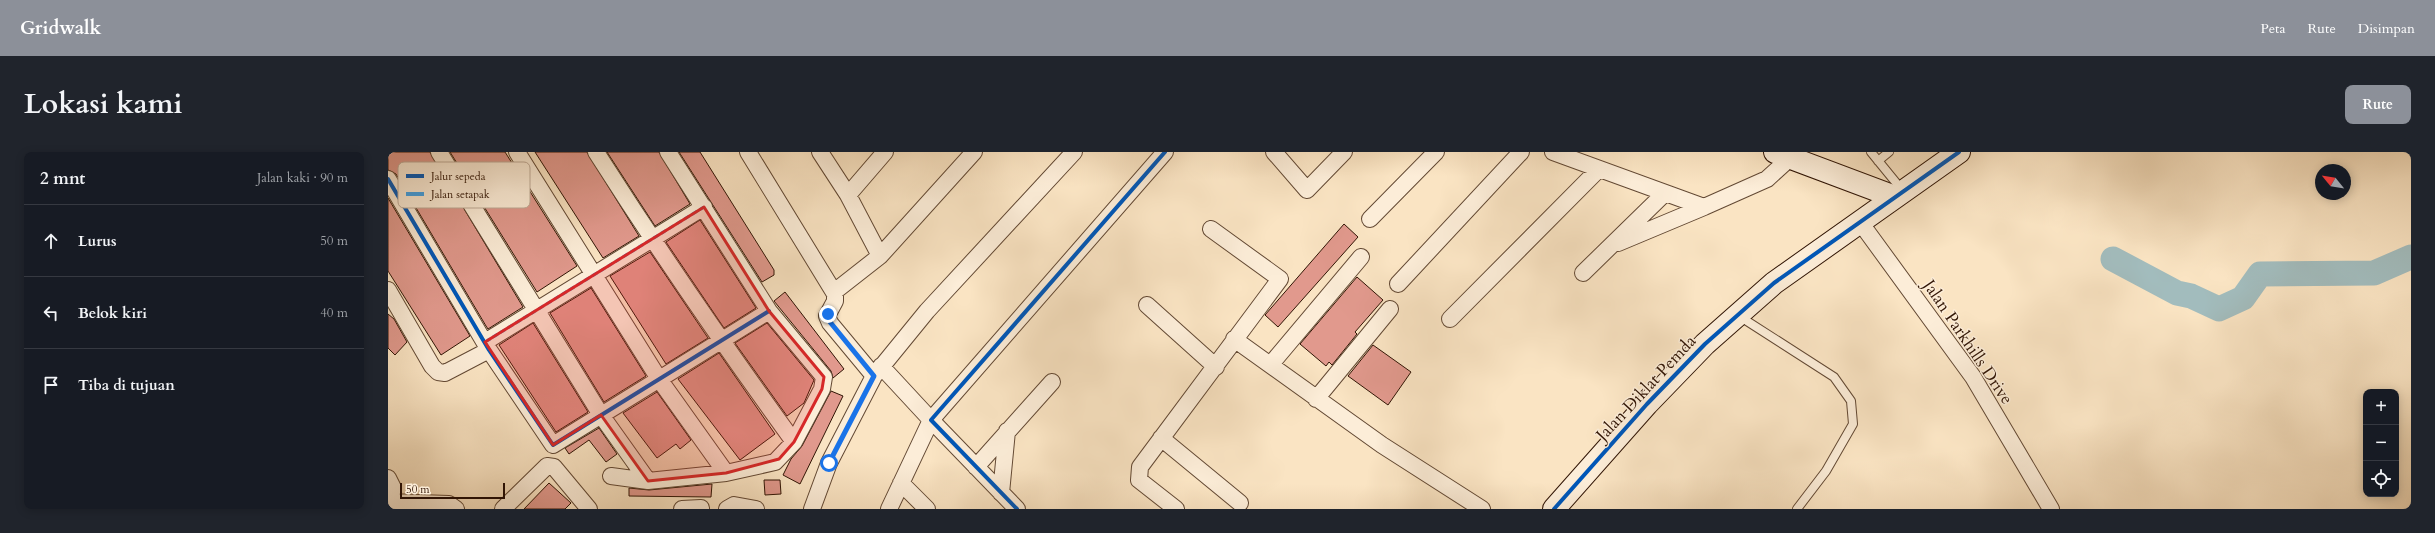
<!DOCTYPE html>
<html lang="id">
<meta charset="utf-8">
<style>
body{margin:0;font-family:Cardo,serif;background:#20242c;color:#f1f3f6}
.controls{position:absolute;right:12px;bottom:12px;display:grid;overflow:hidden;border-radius:8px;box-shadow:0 2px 10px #0003}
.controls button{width:36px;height:36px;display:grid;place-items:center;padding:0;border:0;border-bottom:1px solid #363941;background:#171b24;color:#f1f3f6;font:20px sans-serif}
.compass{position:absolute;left:1927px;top:12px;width:36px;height:36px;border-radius:50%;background:#171b24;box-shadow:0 2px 10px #0003;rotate:300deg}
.scale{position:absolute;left:12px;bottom:10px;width:105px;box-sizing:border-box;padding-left:4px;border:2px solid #311505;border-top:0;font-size:11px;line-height:14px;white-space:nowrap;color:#311505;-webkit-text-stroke:3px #fcedd8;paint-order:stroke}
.stop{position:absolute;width:12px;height:12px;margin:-9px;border:3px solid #1a73e8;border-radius:50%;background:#fff}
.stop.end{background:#1a73e8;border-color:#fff;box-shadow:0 1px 4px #0008}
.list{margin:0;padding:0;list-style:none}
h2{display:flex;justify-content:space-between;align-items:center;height:52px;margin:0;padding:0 16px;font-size:17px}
h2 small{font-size:13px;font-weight:400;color:#9ea1a6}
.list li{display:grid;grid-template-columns:26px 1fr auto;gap:12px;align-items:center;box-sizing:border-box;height:72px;padding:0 16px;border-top:1px solid #363941}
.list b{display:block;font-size:15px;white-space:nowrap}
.list em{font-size:13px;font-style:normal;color:#9ea1a6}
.icon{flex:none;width:22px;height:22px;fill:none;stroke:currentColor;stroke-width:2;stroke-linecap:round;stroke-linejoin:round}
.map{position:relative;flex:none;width:2023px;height:357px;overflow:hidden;border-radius:8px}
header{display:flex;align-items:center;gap:24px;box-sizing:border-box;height:56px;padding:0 20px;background:#8c9099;color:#fff}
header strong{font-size:19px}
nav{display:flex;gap:22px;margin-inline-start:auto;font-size:14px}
.intro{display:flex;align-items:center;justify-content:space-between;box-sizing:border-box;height:96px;padding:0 24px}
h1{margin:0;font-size:28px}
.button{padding:10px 18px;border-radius:8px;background:#8c9099;color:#fff;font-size:14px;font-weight:700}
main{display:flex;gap:24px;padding:0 24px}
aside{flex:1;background:#171b24;border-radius:8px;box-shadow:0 2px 10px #0003}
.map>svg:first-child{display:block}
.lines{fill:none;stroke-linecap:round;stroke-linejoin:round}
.river{stroke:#a2bcbd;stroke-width:25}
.building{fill:#e1998d;stroke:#311505}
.lane-casing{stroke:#634934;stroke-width:10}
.street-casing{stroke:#634934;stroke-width:18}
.secondary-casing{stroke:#311505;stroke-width:24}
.lane{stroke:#fcedd8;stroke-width:8}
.street{stroke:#fcedd8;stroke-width:16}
.secondary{stroke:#fcedd8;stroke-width:22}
.quiet{stroke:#3ea2e9;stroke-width:3;stroke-dasharray:6 3;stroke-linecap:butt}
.cycleway-casing{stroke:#fcedd8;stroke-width:6}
.cycleway{stroke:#0057b8;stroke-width:4}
.route{stroke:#1a73e8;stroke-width:5}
.marked{fill:#d62828;fill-opacity:0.2;stroke:#d62828;stroke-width:3;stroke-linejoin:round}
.labels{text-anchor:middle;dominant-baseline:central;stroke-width:3;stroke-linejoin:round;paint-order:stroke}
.street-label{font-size:17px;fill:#311505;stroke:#fcedd8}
.key{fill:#fcedd8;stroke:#bfac99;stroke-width:1}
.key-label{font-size:11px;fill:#311505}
</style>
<header>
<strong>Gridwalk</strong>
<nav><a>Peta</a><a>Rute</a><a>Disimpan</a></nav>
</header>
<div class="intro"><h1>Lokasi kami</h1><a class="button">Rute</a></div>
<main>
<aside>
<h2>2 mnt<small>Jalan kaki · 90 m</small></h2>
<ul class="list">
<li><svg class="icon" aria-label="ahead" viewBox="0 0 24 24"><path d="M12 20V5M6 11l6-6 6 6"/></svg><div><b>Lurus</b></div><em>50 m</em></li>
<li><svg class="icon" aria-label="left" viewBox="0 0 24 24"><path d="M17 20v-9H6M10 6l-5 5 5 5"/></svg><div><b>Belok kiri</b></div><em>40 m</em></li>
<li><svg class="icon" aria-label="arrive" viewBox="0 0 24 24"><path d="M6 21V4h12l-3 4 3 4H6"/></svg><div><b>Tiba di tujuan</b></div></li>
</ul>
</aside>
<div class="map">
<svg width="2023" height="357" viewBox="0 0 2023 357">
<rect width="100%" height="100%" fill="#fae4c3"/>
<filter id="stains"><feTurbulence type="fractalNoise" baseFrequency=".005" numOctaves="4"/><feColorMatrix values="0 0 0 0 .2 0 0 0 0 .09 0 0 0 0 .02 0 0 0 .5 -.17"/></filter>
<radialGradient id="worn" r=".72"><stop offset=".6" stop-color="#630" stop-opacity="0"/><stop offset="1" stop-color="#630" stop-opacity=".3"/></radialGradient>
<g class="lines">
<path class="river" d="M1725 107 1789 141 1803 144 1831 157 1855 146 1872 122 1986 121 2023 105"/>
</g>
<path class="building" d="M0 0H42L135 155 100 177 98 174 8 22 0 18Z
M62 0H117L189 114 149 140Z
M147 0H199L251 84 215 106Z
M219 0H271L302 52 267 74Z
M291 0H312L386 118V123L374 130Z
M0 46 82 184 53 203 0 119Z
M312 68 368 156 336 176 278 90Z
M956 72 970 85 890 175 877 163Z
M262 100 320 186 278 212 222 124Z
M969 125 995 148 967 180 969 182 944 213 941 210 938 214 912 192Z
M203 136 258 224 216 250 162 161Z
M397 140 456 217 445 226 443 219 386 149Z
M0 162 6 167 19 190 7 203 0 196Z
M145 171 200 260 168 280 111 193Z
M379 171 426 228 416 251 399 264 347 191Z
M985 193 1023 220 1000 253 960 224Z
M331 201 387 282 352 308 290 227Z
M443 239 455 244 412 332 395 323 403 307 414 294Z
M269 240 303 288 292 297 288 292 269 306 235 261Z
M211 276 229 302 218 310 201 288 181 302 177 296Z
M376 328H392L393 342 377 343Z
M161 331 183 351 177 357H136Z
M324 332 323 345 241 344V336L261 338Z"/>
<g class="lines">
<defs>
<path id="lane" d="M1483 0 1514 38
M1490 9 1501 0
M1351 164 1446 225 1463 249 1465 272 1438 319 1409 357"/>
<path id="street" d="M51 0 213 263 260 329
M129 0 271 227 338 321
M208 0C271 99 337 195 406 290
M360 0 447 142V149L439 164 442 171 486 224
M432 0 460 43 492 104
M886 0 919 38 956 0
M1165 0 1316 55 1379 27 1402 6
M0 27 101 198 165 293 381 159
M460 43 497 0
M982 67 1048 0
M1472 70 1585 225 1663 357
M1230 91 1316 55
M1195 121 1277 41
M1010 132 1133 0
M0 138 44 214 50 220 57 221 101 198
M446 140 492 104 586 0
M759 153 828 215
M1062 167 1211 17
M846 187 994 293 1094 357
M97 190 316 55
M883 212 973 105
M493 214 543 268 501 357
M928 247 1002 157
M773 286 852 351
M588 315 664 230
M223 324 260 329 338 321 387 310 406 290 434 237 436 225 381 159 280 0
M0 326 5 336 0 357
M513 331 539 357
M613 341 619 279
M1 350 61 352 68 357
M115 357 159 314 166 315 201 357
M294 357 313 356
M339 357 346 353 368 357
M424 357 441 311 486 224 539 159 686 0
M629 357 543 268 777 0
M788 357 751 328 752 315 892 127 823 77"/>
<path id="secondary" d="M1387 0 1507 45
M1166 357 1259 252 1317 192 1386 131 1571 0"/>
</defs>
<use href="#lane" class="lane-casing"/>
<use href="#street" class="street-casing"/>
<use href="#secondary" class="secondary-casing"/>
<use href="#lane" class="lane"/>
<use href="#street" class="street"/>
<use href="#secondary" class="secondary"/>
<path class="quiet" d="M97 190 316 55"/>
<defs>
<path id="cycleway" d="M0 27 101 198 165 293 381 159
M629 357 543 268 777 0
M1166 357 1259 252 1317 192 1386 131 1571 0"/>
</defs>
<use href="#cycleway" class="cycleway-casing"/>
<use href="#cycleway" class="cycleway"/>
</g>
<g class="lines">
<path class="route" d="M440 162 442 170 486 224 441 311"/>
</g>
<path class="marked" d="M316 55 381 159 436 225 434 237 406 290 391 307 338 321 260 329 213 263 165 293 97 190Z"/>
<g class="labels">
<g class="street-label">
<text transform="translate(1580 190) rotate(56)">Jalan Parkhills Drive</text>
<text transform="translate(1258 236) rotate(-47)">Jalan Diklat Pemda</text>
</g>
</g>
<rect x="10" y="10" width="132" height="46" rx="6" class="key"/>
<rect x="18" y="22" width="18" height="4" fill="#0057b8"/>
<rect x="18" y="40" width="18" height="4" fill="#3ea2e9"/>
<g class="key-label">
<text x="43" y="28">Jalur sepeda</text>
<text x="43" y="46">Jalan setapak</text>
</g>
<rect width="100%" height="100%" filter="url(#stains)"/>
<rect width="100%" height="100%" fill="url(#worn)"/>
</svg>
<div class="controls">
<button>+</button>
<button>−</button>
<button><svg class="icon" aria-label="locate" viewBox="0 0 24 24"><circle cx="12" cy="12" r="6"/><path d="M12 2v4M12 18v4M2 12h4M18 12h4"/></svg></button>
</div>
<svg class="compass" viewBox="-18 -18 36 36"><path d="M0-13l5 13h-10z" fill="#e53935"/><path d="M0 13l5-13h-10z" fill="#9ea1a6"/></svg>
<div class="scale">50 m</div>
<div class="stop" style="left:441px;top:311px"></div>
<div class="stop end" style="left:440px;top:162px"></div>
</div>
</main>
